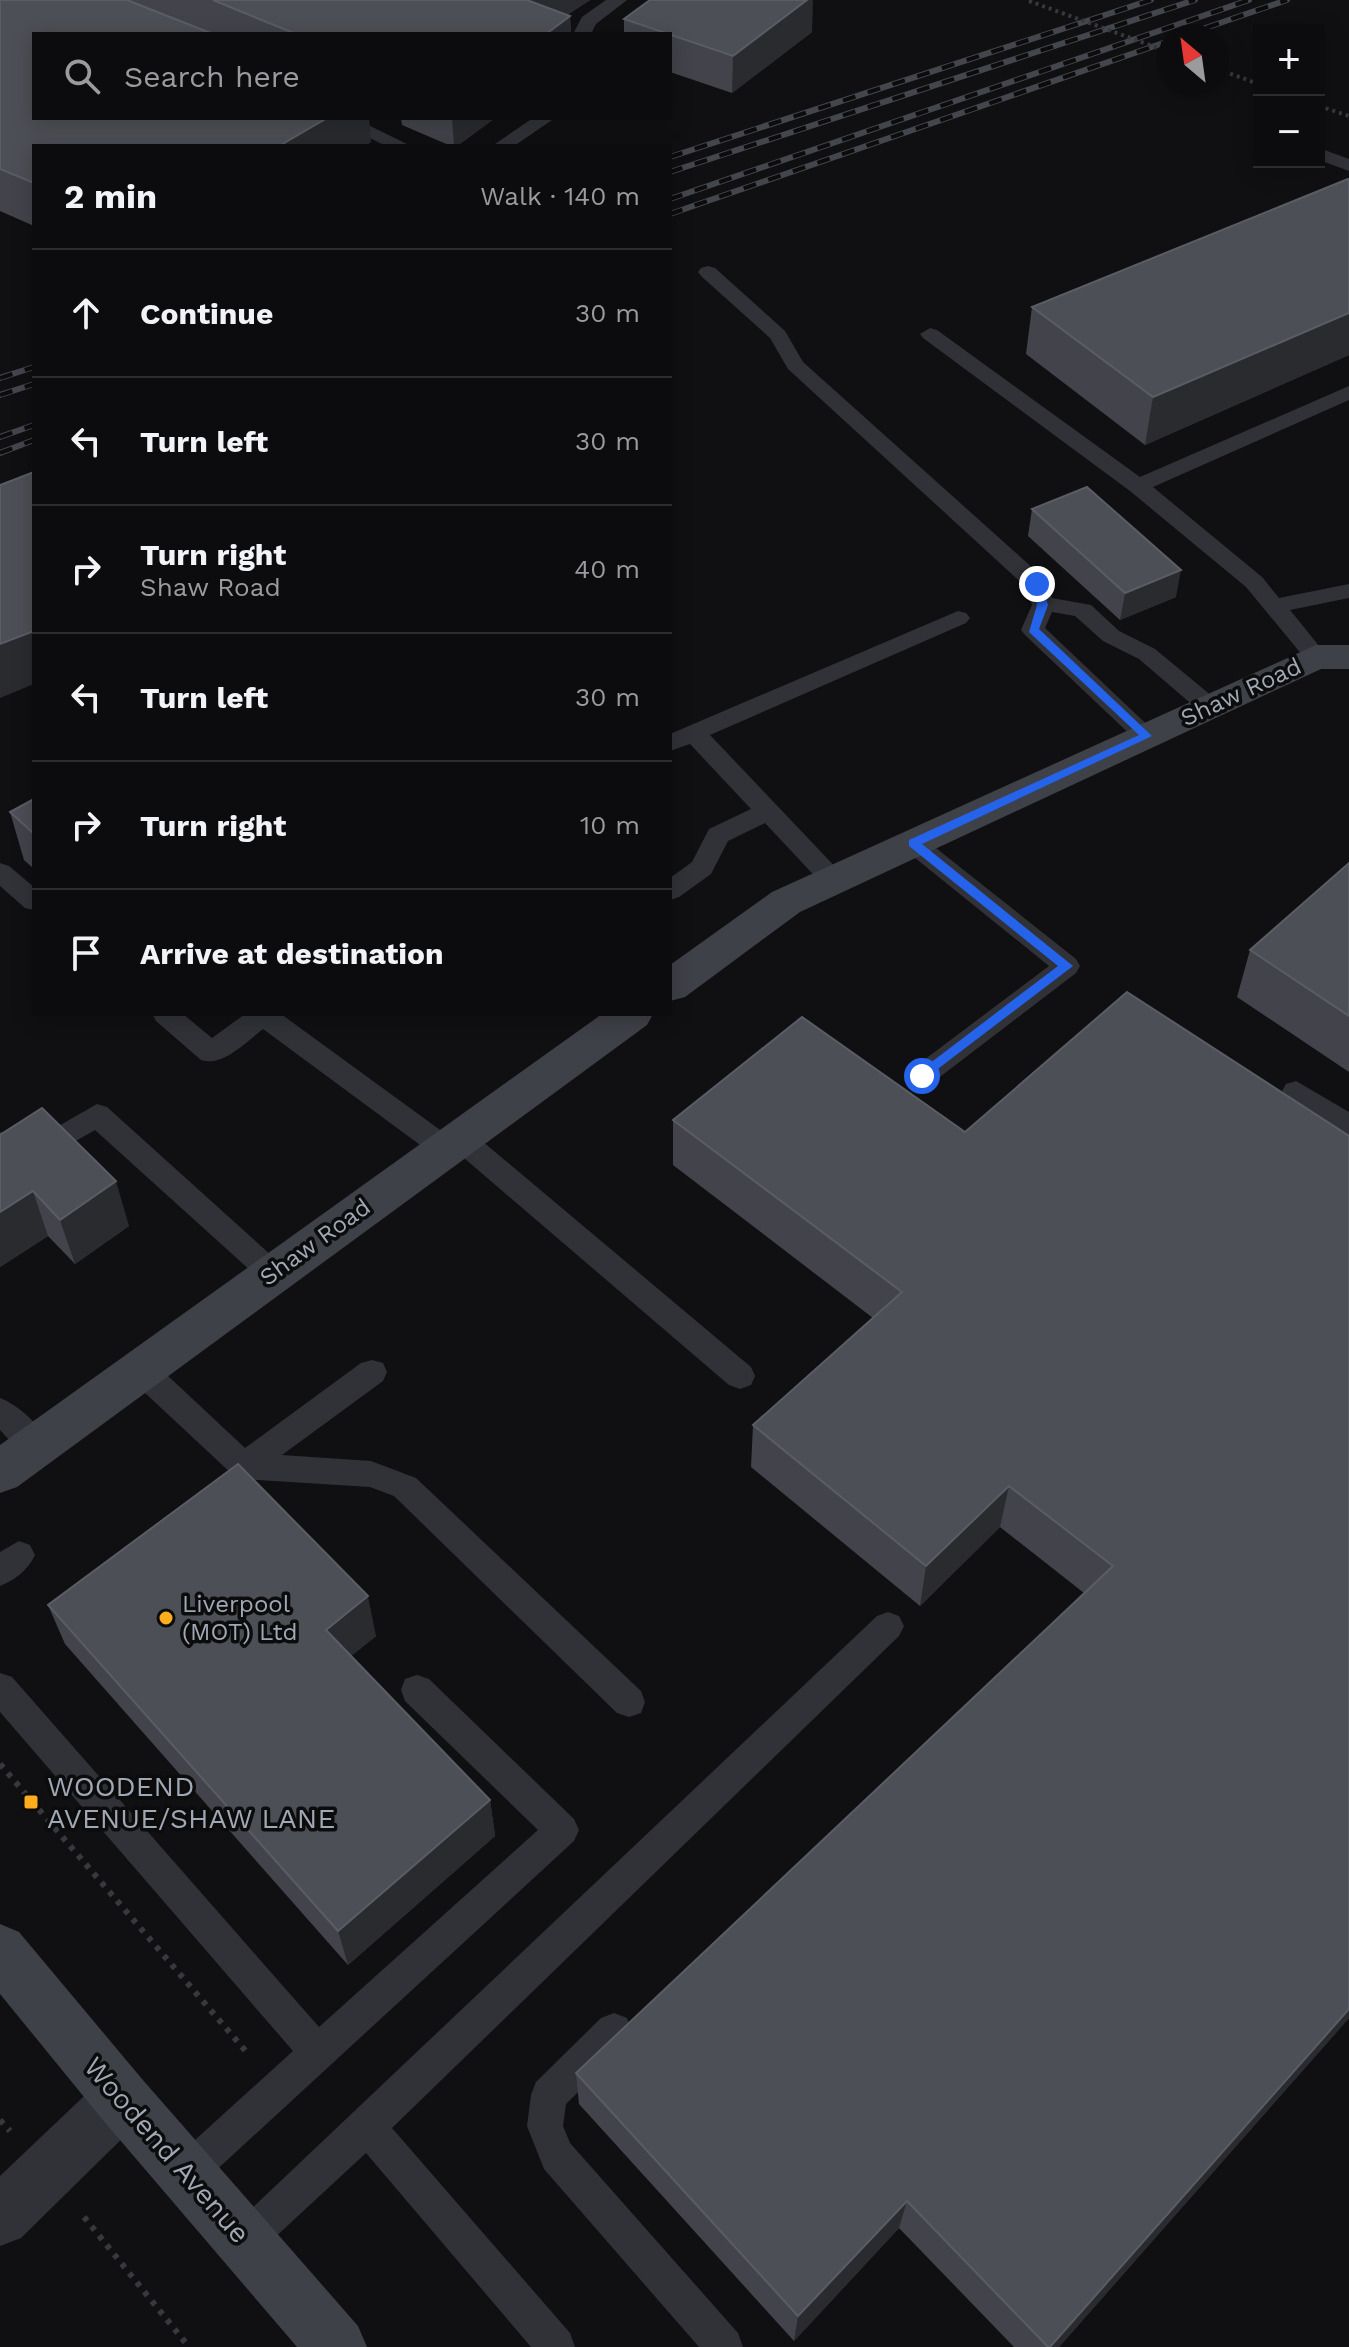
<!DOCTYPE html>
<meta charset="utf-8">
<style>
body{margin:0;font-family:"Work Sans",sans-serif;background:#1a1a1c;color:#f1f3f6}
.controls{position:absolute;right:24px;top:24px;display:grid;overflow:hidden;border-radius:0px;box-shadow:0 4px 20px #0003}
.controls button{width:72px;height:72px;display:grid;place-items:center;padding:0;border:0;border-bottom:2px solid #2c2c2e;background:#0c0c0e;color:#f1f3f6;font:40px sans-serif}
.compass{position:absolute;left:1157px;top:24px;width:72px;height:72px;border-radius:50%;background:#0c0c0e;box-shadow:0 4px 20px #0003;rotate:331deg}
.stop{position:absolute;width:24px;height:24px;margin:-18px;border:6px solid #2563eb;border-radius:50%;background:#fff}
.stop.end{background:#2563eb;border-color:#fff;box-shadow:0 2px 8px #0008}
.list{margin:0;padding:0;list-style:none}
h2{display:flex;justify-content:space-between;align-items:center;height:104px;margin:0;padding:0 32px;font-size:34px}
h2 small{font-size:26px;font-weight:400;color:#9a9b9e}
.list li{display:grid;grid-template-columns:52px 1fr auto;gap:24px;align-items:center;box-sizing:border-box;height:128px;padding:0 32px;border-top:2px solid #2c2c2e}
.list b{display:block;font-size:30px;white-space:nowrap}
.list p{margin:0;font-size:26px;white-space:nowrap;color:#9a9b9e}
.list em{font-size:26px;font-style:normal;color:#9a9b9e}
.icon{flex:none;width:44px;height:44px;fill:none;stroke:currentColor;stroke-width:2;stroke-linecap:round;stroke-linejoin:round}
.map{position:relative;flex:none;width:1349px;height:2347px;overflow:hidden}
.search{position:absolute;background:#0c0c0e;box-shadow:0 4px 20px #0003;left:32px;top:32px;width:640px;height:88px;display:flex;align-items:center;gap:20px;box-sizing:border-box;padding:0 28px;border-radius:0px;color:#9a9b9e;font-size:30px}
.panel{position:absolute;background:#0c0c0e;box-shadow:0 4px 20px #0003;left:32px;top:144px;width:640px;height:872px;border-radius:0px}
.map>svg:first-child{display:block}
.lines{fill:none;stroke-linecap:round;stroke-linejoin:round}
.path-far1{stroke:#37393f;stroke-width:4;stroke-dasharray:3 4;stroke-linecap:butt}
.path{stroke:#37393f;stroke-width:6;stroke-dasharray:5 7;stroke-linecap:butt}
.lane{fill:#313238;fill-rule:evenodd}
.street{fill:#313238;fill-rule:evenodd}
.secondary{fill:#3f4148;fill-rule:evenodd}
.rail-casing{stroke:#44464d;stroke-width:6}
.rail{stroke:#0c0c0d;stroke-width:4;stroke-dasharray:13;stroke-linecap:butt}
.path-bridge{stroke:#37393f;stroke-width:4;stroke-dasharray:3 4;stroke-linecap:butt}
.wall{fill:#43444b}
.shaded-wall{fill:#2a2b2f}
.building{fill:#4d4f56;stroke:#5a5d65;stroke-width:2}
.route{fill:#2563eb}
.poi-dot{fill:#ffad1c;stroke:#0c0c0d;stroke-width:3}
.labels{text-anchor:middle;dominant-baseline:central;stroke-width:7;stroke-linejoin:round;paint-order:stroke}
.street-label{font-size:24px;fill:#a0a7b5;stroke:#0c0c0d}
.poi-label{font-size:24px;fill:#a0a7b5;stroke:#0c0c0d;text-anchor:start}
.near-poi-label{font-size:28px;fill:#a0a7b5;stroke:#0c0c0d;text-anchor:start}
.near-street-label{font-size:28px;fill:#a0a7b5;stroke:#0c0c0d}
</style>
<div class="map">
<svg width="1349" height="2347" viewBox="0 0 1349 2347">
<rect width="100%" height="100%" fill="#101012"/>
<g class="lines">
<path class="path-far1" d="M1029 1 1032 0
M1217 69 1259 84
M1319 106 1349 116"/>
<path class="path" d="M0 1764 249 2055
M0 2120 10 2131
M84 2217 189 2347"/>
<path class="lane" d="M606 0H627L596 24 591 34H573L582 17Z
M329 118H354L411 146H386Z
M533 118H555L514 146H492Z
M1319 148 1349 159V171L1319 160Z
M708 266 715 268 785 331 803 362 1045 579 1052 598 1091 605 1119 631 1155 649 1218 701 1222 707 1218 713H1202L1139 659 1103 641 1075 616 1052 612 1045 628 1159 736 1156 742H1138L1025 635 1021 630 1032 605 1026 587 788 369 770 338 701 276 698 272 701 268Z
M930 328 937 330 1140 477 1349 386V400L1153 487 1262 577 1279 598 1349 584V598L1290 610 1324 652 1328 657 1324 662H1308L1246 587 1130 491 923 338 920 334Z
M958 611 966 613 970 618 966 623 710 735 842 874 846 880 842 886 833 889 824 886 765 823 728 841 711 874 679 897 670 900V878L692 862 709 829 751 809 690 744 670 751V734Z
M913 834 922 837 1076 959 1080 966 1076 973 932 1083 922 1086 912 1083 908 1076 912 1069 1049 966 904 849 900 843 904 837Z
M0 863 9 866 34 887V910L25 908 0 886Z
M152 1014H183L212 1038 245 1014H281L447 1135 449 1130 459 1127 469 1130 751 1367 755 1376 751 1385 740 1389 729 1385 457 1152 445 1159 435 1156 263 1029C246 1042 223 1067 201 1060L156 1021Z
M1296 1081 1349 1112V1137L1339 1134 1286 1098 1282 1091 1286 1084Z
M97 1104 107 1107 282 1265 286 1273 282 1281 272 1285 262 1281 95 1130 20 1173 10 1170 0 1160V1132L10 1135 22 1147Z
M140 1357 151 1360 245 1448 361 1363 372 1360 383 1363 387 1372 383 1381 282 1455 371 1461 416 1478 641 1691 645 1702 641 1713 629 1717 617 1713 394 1496 370 1487 244 1479 233 1475 129 1378 125 1369 129 1360Z
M0 1398C19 1405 42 1427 50 1445L46 1454C25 1462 14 1444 0 1430Z
M19 1541 30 1545 35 1555C28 1570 15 1580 0 1586V1552Z
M888 1612 899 1616 904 1626 899 1636 392 2128 570 2333 575 2347H531L366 2153 258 2253 245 2259 232 2253 226 2240 232 2227 877 1616Z
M0 1673 12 1677 319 2027 538 1830 405 1701 401 1690 405 1679 417 1675 429 1679 574 1819 579 1830 574 1841 199 2186 186 2191 173 2186 168 2173 173 2160 293 2051 0 1712Z
M614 2013 627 2018 632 2031 627 2044 566 2104 563 2126 570 2143 738 2333 743 2347H699L544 2169 527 2126 531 2095 536 2082 601 2018Z"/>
<path class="street" d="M122 2070 142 2079 151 2099 142 2119 21 2238 0 2246V2176L102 2079Z"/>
<path class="secondary" d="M1316 645H1349V669H1321L800 912 685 997 670 1001V965L772 892Z
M602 1014H653L647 1025 17 1487 0 1493V1445Z
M0 1924 19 1932 142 2079 358 2326 367 2347H297L102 2119 0 1994Z"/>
<defs>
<path id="rail" d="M1182 36 1287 0
M670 157 1151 0
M670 172 1195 0
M670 199 1249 0
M670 214 1169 41
M0 378 34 367
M0 395 34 384
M0 437 34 425
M0 453 34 440"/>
</defs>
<use href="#rail" class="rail-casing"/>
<use href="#rail" class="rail"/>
<path class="path-bridge" d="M1029 1 1169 52"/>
</g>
<path class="wall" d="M0 0H590L567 15 570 16 571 34H34L371 142 364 146H34V226L0 211Z
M624 19 812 32 732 93 670 72V34H624Z
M401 118H495L457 146H451L402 125Z
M1349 180V355L1145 445 1026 354 1032 307Z
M1032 509 1176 597 1120 620 1028 536Z
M34 799V869L24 860 10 812Z
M1349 863V1072L1237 997 1250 950Z
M673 1120 965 1132 1349 1136V2018L1059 2347H1014L899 2228 794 2341 579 2104 576 2073 1084 1593 1000 1527 920 1606 751 1467 753 1425 873 1318 673 1165Z
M0 1135 129 1226 75 1264 48 1236 0 1267Z
M48 1605 376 1636 351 1656 490 1800 495 1836 348 1965 65 1644Z"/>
<path class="shaded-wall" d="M520 0H590L537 34Z
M807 0H813L812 32 732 93 733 56Z
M570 16 571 34H546Z
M327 118H369L371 142 364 146H279Z
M452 118H495L457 146H454Z
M1349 313V355L1145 445 1153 397Z
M1181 570 1176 597 1120 620 1125 593Z
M34 631V684L0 698V644Z
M116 1181 129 1226 75 1264 60 1220Z
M33 1191 48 1236 0 1267V1212Z
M1009 1486 1000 1527 920 1606 926 1566Z
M368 1596 376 1636 335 1669 326 1630Z
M490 1800 495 1836 348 1965 338 1931Z
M1349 2009V2018L1059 2347H1050Z
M907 2201 899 2228 794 2341 798 2316Z"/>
<path class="building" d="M0 0H127L213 34H34V118H327L279 146H34V183L0 169Z
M213 0H527L570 16 546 34H296Z
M650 0H807L733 56 624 19Z
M1348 179 1349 180V313L1153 397 1032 307Z
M34 472V631L0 644V485Z
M1087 487 1181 570 1125 593 1032 509Z
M34 799V834L10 812Z
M1349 863V1016L1250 950Z
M1127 992 1349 1136V2009L1050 2347H1048L907 2201 798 2316 576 2073 1113 1566 1009 1486 926 1566 753 1425 902 1292 673 1120 802 1017 965 1132Z
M42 1108 116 1181 60 1220 33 1191 0 1212V1135Z
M238 1464 368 1596 326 1630 490 1800 338 1931 48 1605Z"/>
<path class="route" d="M1037 580 1042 584 1048 605 1039 629 1152 736 922 844 1073 966 922 1081 916 1076 917 1073 1058 966 909 846V840L1139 735 1029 632 1037 605 1032 584Z"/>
<g class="poi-dot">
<circle cx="166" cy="1618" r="8"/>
<rect x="23" y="1794" width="16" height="16" rx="4"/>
</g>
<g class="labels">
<g class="street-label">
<text transform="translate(1241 692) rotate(-25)">Shaw Road</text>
<text transform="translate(315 1242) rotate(-36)">Shaw Road</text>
</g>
<g class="poi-label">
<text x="182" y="1604">Liverpool<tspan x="182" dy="28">(MOT) Ltd</tspan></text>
</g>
<g class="near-poi-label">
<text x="47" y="1786">WOODEND<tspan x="47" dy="32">AVENUE/SHAW LANE</tspan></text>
</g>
<g class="near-street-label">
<text transform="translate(167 2150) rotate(49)">Woodend Avenue</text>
</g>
</g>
</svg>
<div class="controls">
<button>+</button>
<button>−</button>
</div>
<svg class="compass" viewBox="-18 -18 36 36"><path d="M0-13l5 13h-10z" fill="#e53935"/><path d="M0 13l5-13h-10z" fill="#9a9b9e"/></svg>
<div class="stop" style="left:922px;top:1076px"></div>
<div class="stop end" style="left:1037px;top:584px"></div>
<div class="search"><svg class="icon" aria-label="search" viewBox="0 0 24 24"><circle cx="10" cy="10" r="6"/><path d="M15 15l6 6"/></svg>Search here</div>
<section class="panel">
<h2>2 min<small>Walk · 140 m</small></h2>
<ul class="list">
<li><svg class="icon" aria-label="ahead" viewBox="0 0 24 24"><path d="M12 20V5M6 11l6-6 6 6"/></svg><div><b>Continue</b></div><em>30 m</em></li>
<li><svg class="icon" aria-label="left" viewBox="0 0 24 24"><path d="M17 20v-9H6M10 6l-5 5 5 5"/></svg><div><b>Turn left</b></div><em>30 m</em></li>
<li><svg class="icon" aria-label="right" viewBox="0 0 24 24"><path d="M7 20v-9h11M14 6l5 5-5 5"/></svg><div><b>Turn right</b><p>Shaw Road</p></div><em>40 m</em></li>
<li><svg class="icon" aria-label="left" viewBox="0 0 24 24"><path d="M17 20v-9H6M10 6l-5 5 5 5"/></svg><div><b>Turn left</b></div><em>30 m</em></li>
<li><svg class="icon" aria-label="right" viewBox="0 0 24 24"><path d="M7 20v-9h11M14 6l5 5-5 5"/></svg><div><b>Turn right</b></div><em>10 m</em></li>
<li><svg class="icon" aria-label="arrive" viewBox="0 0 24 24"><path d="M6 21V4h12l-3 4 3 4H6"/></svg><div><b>Arrive at destination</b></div></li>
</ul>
</section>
</div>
